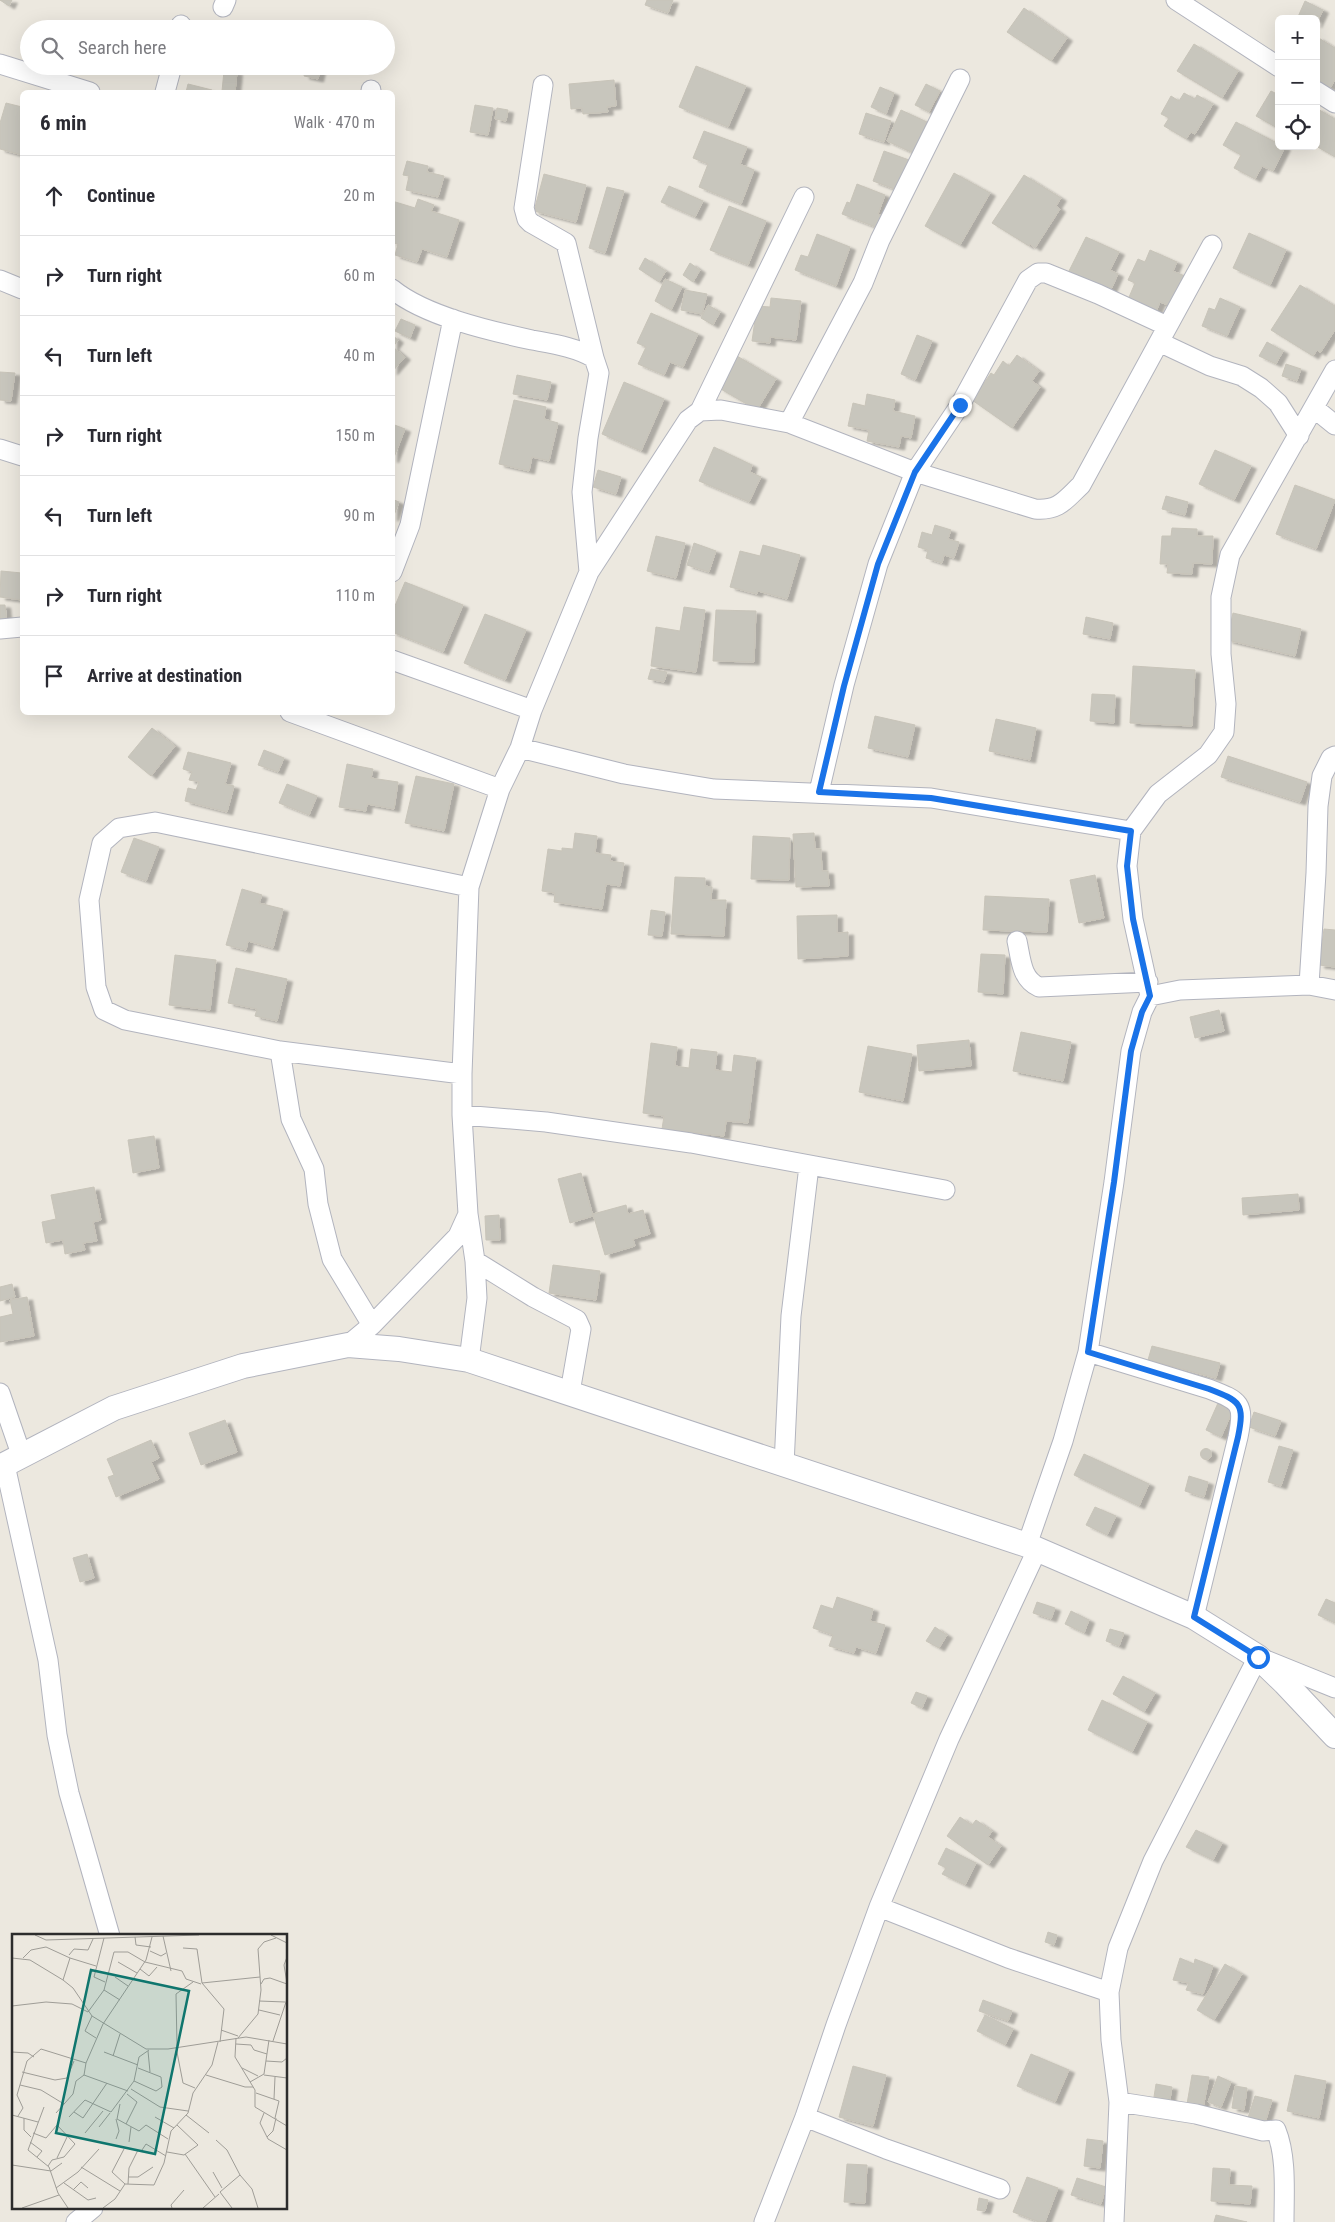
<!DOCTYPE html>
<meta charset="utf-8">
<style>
body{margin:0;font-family:"Roboto Condensed",sans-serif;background:#f7f7f7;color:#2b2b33}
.controls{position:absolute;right:15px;top:15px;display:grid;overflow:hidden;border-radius:8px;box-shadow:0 5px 20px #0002}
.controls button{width:45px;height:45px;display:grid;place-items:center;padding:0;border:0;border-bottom:1px solid #e1e1e2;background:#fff;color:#2b2b33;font:25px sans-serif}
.stop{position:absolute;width:15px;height:15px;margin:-11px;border:4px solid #1a73e8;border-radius:50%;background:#fff}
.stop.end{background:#1a73e8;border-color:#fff;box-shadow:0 1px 5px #0008}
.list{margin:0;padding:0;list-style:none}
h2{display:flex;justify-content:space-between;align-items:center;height:65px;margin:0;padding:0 20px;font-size:21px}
h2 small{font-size:16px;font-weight:400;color:#7c7c81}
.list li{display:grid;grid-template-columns:32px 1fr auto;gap:15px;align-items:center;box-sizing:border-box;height:80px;padding:0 20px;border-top:1px solid #e1e1e2}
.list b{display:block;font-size:19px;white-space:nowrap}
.list em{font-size:16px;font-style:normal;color:#7c7c81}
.icon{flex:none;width:28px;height:28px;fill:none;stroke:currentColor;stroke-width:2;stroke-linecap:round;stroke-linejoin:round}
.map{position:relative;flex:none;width:1335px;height:2222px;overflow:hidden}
.search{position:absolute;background:#fff;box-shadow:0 5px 20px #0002;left:20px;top:20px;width:375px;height:55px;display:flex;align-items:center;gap:12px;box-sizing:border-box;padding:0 18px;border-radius:28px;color:#7c7c81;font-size:19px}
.panel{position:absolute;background:#fff;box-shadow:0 5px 20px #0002;left:20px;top:90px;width:375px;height:625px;border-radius:8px}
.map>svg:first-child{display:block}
.building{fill:#c8c6bd;stroke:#c8c4b9;filter:url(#shadow)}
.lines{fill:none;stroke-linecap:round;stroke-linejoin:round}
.minor-casing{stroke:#b2b4be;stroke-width:21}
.tertiary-casing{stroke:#b2b4be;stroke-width:26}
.minor{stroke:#fff;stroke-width:19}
.tertiary{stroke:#fff;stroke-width:24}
.route{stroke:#1a73e8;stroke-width:6}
.inset-road{fill:none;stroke:#9f9d97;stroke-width:1}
.view{fill:#0f766e;fill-opacity:0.15;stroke:#0f766e;stroke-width:2.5}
.inset-edge{fill:none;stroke:#2c2c2c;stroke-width:2.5}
</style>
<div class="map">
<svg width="1335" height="2222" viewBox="0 0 1335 2222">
<defs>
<filter id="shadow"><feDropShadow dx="5.5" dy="3" stdDeviation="1" flood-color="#0004"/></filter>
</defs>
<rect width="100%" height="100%" fill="#ece8df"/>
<path class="building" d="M0 0H12L9 6Z
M647 0H673L668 13 645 5Z
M1305 1 1323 10 1316 25V19H1297Z
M1024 8 1067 38 1051 61 1007 32Z
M1317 37 1335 48V80L1330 88 1316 80Z
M1194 44 1238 71 1222 98 1177 71Z
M306 66H321L318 79 304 76Z
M696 66 746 86 728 127 679 107Z
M224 71 237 72 235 92 222 91Z
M614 80 616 106 607 107 608 112 583 114 582 108 571 109 569 84Z
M188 84 212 90 211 92H186Z
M926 84 940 91 929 112 915 105Z
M880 87 894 93 886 114 871 107Z
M1279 90V129L1256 116 1271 91 1277 94Z
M1184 93 1195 99 1197 95 1213 104 1195 134 1191 132 1186 139 1164 126 1169 118 1161 114 1171 96 1179 101Z
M6 103 22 107V155L0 149V123Z
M475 105 493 108 488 135 470 132Z
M497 108 508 110 506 121 495 119Z
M1316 108 1335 119V157L1316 146Z
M901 110 927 122 913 153 887 141Z
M866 113 891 121 884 142 859 134Z
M1236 122 1279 144V146L1285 147 1273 171 1262 166 1255 179 1234 168 1241 155 1223 145Z
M704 131 747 147 740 164 754 170 741 204 699 187 708 164 693 158Z
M884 151 909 160 897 190 873 181Z
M407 161 428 166 427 172 444 176 438 197 406 190 409 176 403 175Z
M954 173 990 193 960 245 925 226Z
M544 174 586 185 576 222 534 211Z
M1024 175 1061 198 1056 206 1060 209 1035 248 1030 244 1029 246 992 223Z
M857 184 885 195 878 214 883 216 878 228 842 214 847 202 850 203Z
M669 186 703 201 695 217 661 202Z
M607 187 624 191 605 253 589 248Z
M418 199 434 205 431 211 459 220 447 257 422 249 417 262 395 255 398 244 392 243V201L415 208Z
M729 206 766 221 748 265 710 250Z
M1249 233 1286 250 1270 285 1233 268Z
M817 234 850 247 836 286 795 270 801 255 808 257Z
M1086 237 1119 252 1110 270 1118 274 1109 294 1067 275Z
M1150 250 1177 262 1173 271 1187 277 1173 307 1160 302 1155 314 1127 302 1135 283 1128 280 1138 259 1145 262Z
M645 258 666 271 659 282 639 269Z
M690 263 700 270 693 282 683 275Z
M665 279 682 287 671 310 655 301Z
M1300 285 1335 306V330L1320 353 1317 350 1313 356 1271 330Z
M685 290 707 294 702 314 681 310Z
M771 298 801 301 796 340 770 337V343L752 341 757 306 770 307Z
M1220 298 1240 307 1227 336 1202 326 1209 308 1215 310Z
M708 305 720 312 713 325 701 318Z
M651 313 698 334 683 367 670 362 664 375 638 364 646 347 637 343Z
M401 319 415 325 410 338 395 331Z
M392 335 398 340 393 347 405 357 392 372Z
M917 335 932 341 915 380 901 374Z
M1267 342 1283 351 1276 364 1259 356Z
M1017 355 1039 371 1032 381 1040 387 1012 428 972 400 991 373 994 375 1003 361 1009 366Z
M737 356 776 379 757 410 719 388Z
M1286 364 1301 369 1297 381 1282 376Z
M0 372 15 373 11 401 0 400Z
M517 375 551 382 547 400 513 394Z
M624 382 664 399 641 451 602 434Z
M867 394 895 400 893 411 915 416 911 438 901 436 899 447 867 441 869 430 848 426 853 403 865 406Z
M514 400 546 407 544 419 558 423 549 461 532 457 529 471 499 464Z
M392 424 405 429 393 460 392 459Z
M714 447 752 465 750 472 761 477 749 502 699 481Z
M1215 450 1251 466 1234 500 1199 484Z
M598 470 621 477 616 494 593 487Z
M1295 485 1335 500 1316 549 1276 534Z
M1166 496 1188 502 1185 515 1162 509Z
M392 499 399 502 393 518H392Z
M935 525 951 530 948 539 959 542 954 558 944 555 942 563 926 558 928 550 918 547 922 532 932 535Z
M1172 528 1197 529V536H1213L1212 564 1193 563 1192 574 1167 573 1168 564H1160L1162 536H1171Z
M656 536 685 543 676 578 647 571Z
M694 543 716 551 709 572 687 565Z
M763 545 800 555 787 599 758 591 757 594 730 587 740 551 760 556Z
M1 571 22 573V600L0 597Z
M405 582 463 605 443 652 392 632V613Z
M0 605H5L7 623 0 624Z
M684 607 705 610 696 672 651 666 656 627 680 631Z
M716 610 756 611 754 662 713 661Z
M1233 613 1301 629 1295 656 1227 640Z
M485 614 526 630 505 680 464 663Z
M1086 617 1113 623 1110 639 1083 634Z
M1133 666 1195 670 1192 726 1130 723Z
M651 669 667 672 664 682 648 679Z
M1092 694 1115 695 1114 723 1090 721Z
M875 716 915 725 908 757 868 748Z
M996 719 1036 728 1030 760 989 751Z
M152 728 175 746 151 776 128 757Z
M264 750 284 758 278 772 258 765Z
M188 752 231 763 225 784 234 786 227 812 185 801 188 788 196 790 199 782 189 780 192 772 183 769Z
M1228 756 1307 782 1300 802 1221 777Z
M347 764 373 769 371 778 398 782 394 809 367 804 366 811 339 807Z
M416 776 454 784 444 831 405 823Z
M287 784 317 796 309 815 279 803Z
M575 833 597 836 595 853 611 855 610 861 624 863 620 886 606 884 602 909 554 902 555 893 542 891 548 849 562 851V848L573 849Z
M814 833 815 849H821L822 871H828L829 886 796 887 793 834Z
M753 836 790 838 789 880 751 879Z
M134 838 159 847 146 881 121 872Z
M1095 875 1104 918 1079 923 1070 880Z
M675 877 705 878V886L712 887 711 900H726L724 936 671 934Z
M242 889 262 895 259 903 283 909 273 948 248 941 246 950 226 945Z
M985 896 1049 899 1047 932 983 930Z
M651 910 665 912 662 936 648 935Z
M837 915V933L848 932V956L798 959 797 916Z
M1324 929 1335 930V967L1319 965Z
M981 954 1005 955 1003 994 978 992Z
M175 955 216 960 210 1010 169 1005Z
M236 968 287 979 277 1021 255 1016 257 1009 228 1003Z
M1219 1010 1224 1031 1195 1038 1190 1017Z
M1021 1032 1071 1042 1063 1081 1013 1071Z
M969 1040 971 1066 919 1071 917 1045Z
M651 1043 677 1047 675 1066 689 1068 691 1049 717 1052 715 1070 732 1072 734 1055 756 1058 748 1123 726 1121 724 1136 662 1129 664 1116 643 1113Z
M868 1046 912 1054 903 1101 859 1092Z
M154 1136 159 1168 133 1173 128 1140Z
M581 1173 593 1216 570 1223 558 1179Z
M94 1187 101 1220 93 1222 97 1241 83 1243 85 1250 65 1254 63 1240 46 1243 42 1222 56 1219 51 1195Z
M1298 1194 1299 1210 1243 1215 1242 1198Z
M626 1205 628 1214 643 1210 650 1234 633 1239 635 1246 605 1255 593 1214Z
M499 1215 500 1240H486L485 1216Z
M553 1265 600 1271 596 1300 549 1293Z
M12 1284 15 1297 0 1301V1287Z
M27 1297 34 1336 0 1342V1317L13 1314 10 1300Z
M1152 1346 1220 1363 1216 1378 1148 1360Z
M1218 1403 1233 1410 1221 1437 1206 1430Z
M1254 1412 1281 1421 1275 1436 1249 1427Z
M225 1420 237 1452 201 1465 189 1433Z
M151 1440 159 1458 151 1462 159 1479 116 1497 108 1477 114 1475 107 1459Z
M1279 1446 1293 1450 1281 1486 1268 1482Z
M1200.5 1454a5.5 5.5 0 1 1 11 0a5.5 5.5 0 1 1-11 0Z
M1084 1454 1149 1484 1139 1506 1074 1475Z
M1189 1476 1208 1482 1204 1497 1185 1491Z
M1095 1507 1116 1516 1107 1535 1086 1525Z
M87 1554 94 1578 80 1582 73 1558Z
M837 1597 873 1609 870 1621 885 1625 876 1653 856 1647 854 1653 829 1646 833 1635 813 1628 821 1605 833 1609Z
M1326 1599 1335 1603V1623L1318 1615Z
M1037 1602 1055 1608 1051 1619 1033 1613Z
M1071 1611 1089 1620 1084 1633 1065 1624Z
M935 1627 947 1635 939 1648 926 1641Z
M1110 1629 1124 1633 1119 1646 1106 1641Z
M1123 1676 1155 1693 1144 1712 1113 1694Z
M916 1692 927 1696 922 1708 911 1703Z
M1102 1700 1147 1722 1132 1752 1088 1730Z
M960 1817 972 1825 976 1820 992 1831 988 1837 1001 1846 988 1865 947 1836Z
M1196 1830 1222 1843 1213 1860 1186 1847Z
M946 1848 976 1863 965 1885 942 1874 946 1868 938 1864Z
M1048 1932 1057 1935 1054 1945 1045 1942Z
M1180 1958 1194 1964 1195 1959 1213 1966 1203 1994 1186 1990 1189 1983 1173 1980Z
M1225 1964 1242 1974 1214 2020 1197 2010Z
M983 2000 1012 2011 1008 2021 979 2011Z
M985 2015 1013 2029 1005 2045 977 2031Z
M1031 2054 1069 2070 1055 2102 1017 2086Z
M853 2066 886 2075 873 2126 839 2117Z
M1192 2075 1209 2077 1203 2108 1187 2104Z
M1295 2075 1326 2081 1319 2118 1287 2111Z
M1218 2076 1231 2082 1221 2107 1208 2102Z
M1156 2084 1172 2087 1169 2105 1153 2103Z
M1235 2086 1247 2088 1244 2110 1232 2108Z
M1255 2096 1272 2100 1264 2126 1247 2121Z
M1087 2139 1103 2141 1100 2168 1084 2166Z
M847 2164 867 2165 865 2203 844 2202Z
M1213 2168 1230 2169 1229 2185 1252 2186 1250 2204 1211 2201Z
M1027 2177 1058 2188 1045 2222H1039L1013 2212Z
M1077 2178 1106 2187 1101 2204 1071 2195Z
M979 2198 988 2200 985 2211 977 2210Z
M1216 2215 1247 2222H1214Z"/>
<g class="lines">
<defs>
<path id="minor" d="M1176 0 1279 67
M223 7 226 0
M180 29 181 25
M0 64 90 92
M543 85 524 208 527 219 531 223 566 243 594 358
M1316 91 1335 103
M165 92 172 66
M371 92V90
M0 280 22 289
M392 289C425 316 490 331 532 340 553 344 575 347 594 358L599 373 588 438 582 492 589 572
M1159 342 1210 366 1242 376 1261 388 1278 403 1299 436
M1314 408 1335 425
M700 411 804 197
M789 423 863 283 880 240 960 79
M0 449 22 456
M392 572 410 525 453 319
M0 629 22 627
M392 660 532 710
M290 712 500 789
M520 748 624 774 714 789 931 798 1131 831
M819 792 844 685 878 564 915 472 960 405 1028 280 1038 273H1046L1098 294 1167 326
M1017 941C1021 959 1021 979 1039 987L1148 982
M1309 985 1316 873 1318 806 1322 776 1331 758 1335 756
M1150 996 1133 919 1127 866 1131 831 1158 794 1208 755 1224 732 1226 704 1221 654V597L1230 555 1335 370
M280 1051 291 1119 314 1169 318 1204 332 1259 372 1325
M462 1074 280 1051 125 1020 104 1010 96 987 89 900 102 843 119 828 155 822 469 887
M462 1115 546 1122 691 1143 945 1190
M468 1214 475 1261 477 1298 469 1360
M475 1261 533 1297 577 1320 581 1329 570 1392
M348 1345 372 1325 458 1236 468 1214 462 1115V1074L469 887 500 789 520 748 532 710 589 572 688 420 700 411 721 410 789 423 915 472 1035 509C1059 511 1065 500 1081 485L1212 245
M1088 1352 1209 1389C1240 1401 1245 1403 1238 1437L1194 1617
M0 1393 22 1457
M5 1465 48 1660 57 1735 69 1793 110 1936
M784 1465 791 1316 809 1166
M1027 1545 1063 1441 1088 1352 1114 1182 1131 1051 1142 1012 1150 996 1180 990 1309 985 1335 990
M879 1907 1008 1958 1109 1992
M1119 2102 1196 2114 1263 2131 1276 2130C1287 2157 1284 2193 1284 2222
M805 2117 886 2149 1000 2189
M76 2222 93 2208
M764 2222 805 2117 836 2025 879 1907 949 1739 1037 1550
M1114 2222 1119 2102 1111 2040 1109 1992 1118 1948 1153 1861 1258 1657 1335 1688"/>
<path id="tertiary" d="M0 1467 114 1408 243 1366 348 1345 399 1349 469 1360 1027 1545 1194 1617 1258 1657 1285 1683 1335 1736"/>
</defs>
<use href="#minor" class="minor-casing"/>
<use href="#tertiary" class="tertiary-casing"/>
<use href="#minor" class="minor"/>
<use href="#tertiary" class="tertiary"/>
</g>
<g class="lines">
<path class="route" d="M960 405 915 472 878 564 844 686 819 792 931 798 1131 831 1127 866 1133 919 1150 996 1142 1012 1131 1051 1114 1182 1088 1352 1209 1389C1240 1401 1245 1403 1238 1437L1194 1617 1258 1657"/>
</g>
<g transform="translate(12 1934)">
<rect width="275" height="275" fill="#ece8df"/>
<path class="inset-road" d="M23 1 34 6 187 1M259 1 275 9M151 2 159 37M123 3 124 11 139 13M92 4 82 43 93 48M171 14 185 15 190 49 212 75 208 108M138 17 149 22 154 19M57 21 62 15 76 16 81 5M275 23 272 31 275 49M0 24 18 26 51 46 61 54 80 82 134 115H156L234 103 275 110M11 24 19 16 34 13 58 24M106 28 125 39M133 28 170 37 174 45 189 50M128 35 137 42 145 33M103 43 116 52M51 46 58 24 84 32M190 49 248 43M249 50 252 45 258 44 275 50M92 56 108 66M247 67 273 68M0 72 34 68 60 70 76 78 92 56 102 18H116L133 28M247 76 268 81M80 82 73 97 84 104M91 90 134 26 140 3M209 96 226 102M224 104 223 123 243 156V173L275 192M226 104 246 80 249 56 246 15 252 8 264 4M261 107 275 65M224 110 239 111 242 116 255 120M165 112 164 60 181 48M164 113 171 149 183 154M136 117 138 138M0 118 16 119 22 123M92 118 126 131M101 122 108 100M254 127 270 128 275 124M230 134 246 142M10 138 43 146 55 144 62 127M72 141 116 157M194 141 233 153H241M252 141 275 144M122 147 144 157 150 153 149 143 126 134M238 148 252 140 257 106M8 151 29 156 52 170M119 155 148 173 176 177M244 159 267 167 263 184M262 165 263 143M108 170 105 185 127 197 134 191 156 205M32 173 16 216 37 233 46 259 56 274M62 178 71 184 95 149M44 179 61 160 64 147 72 141 74 129M252 179 248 189 256 205 275 216M0 181 26 188M174 181 197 199M6 182 11 174 5 161 15 127 29 115 74 129 91 90M57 183 73 166 99 178 122 147 127 123 137 116M143 183 162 194M12 184V196L19 203M114 190 125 168 115 160M87 193 98 179M21 199 34 204 45 191 63 210 52 223 40 226 36 232M73 199 91 177M255 203 261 197 264 184M104 205 107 197 104 185M204 206 215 216 228 241M18 208 30 217 25 223M117 208 119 193M112 215 100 238 113 250M130 216 134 210 154 222M155 218 172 221 186 211 165 191M173 220 203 263M45 224 56 201M0 231 39 237 50 229M69 233 108 257M201 238 210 254M117 243H126L141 233M52 249 76 266 84 264M116 250 117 234 126 216M44 254 66 238 87 215M61 256 69 248 76 254M10 274 47 261M91 274 103 265 113 250 142 251 152 229 159 197 176 179 181 159 200 131 206 108M160 274 159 271 172 256M191 274 207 260M220 274 208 258 228 241 240 255 246 274"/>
<path class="view" d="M79 36 177 57 143 220 44 199Z"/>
<rect width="275" height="275" class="inset-edge"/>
</g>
</svg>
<div class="controls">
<button>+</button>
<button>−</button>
<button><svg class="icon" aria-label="locate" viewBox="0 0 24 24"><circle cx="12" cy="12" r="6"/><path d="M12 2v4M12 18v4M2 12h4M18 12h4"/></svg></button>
</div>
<div class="stop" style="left:1258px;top:1657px"></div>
<div class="stop end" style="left:960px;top:405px"></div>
<div class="search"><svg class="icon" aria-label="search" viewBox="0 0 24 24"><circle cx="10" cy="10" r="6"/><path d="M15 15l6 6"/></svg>Search here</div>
<section class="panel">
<h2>6 min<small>Walk · 470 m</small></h2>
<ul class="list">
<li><svg class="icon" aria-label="ahead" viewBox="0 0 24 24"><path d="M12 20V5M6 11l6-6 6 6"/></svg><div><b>Continue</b></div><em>20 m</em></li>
<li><svg class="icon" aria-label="right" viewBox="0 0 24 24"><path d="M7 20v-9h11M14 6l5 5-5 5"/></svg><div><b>Turn right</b></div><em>60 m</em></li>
<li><svg class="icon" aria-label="left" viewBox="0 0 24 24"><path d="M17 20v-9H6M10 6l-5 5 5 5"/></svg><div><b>Turn left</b></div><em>40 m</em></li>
<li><svg class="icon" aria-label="right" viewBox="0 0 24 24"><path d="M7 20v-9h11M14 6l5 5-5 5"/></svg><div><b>Turn right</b></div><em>150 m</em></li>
<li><svg class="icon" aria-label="left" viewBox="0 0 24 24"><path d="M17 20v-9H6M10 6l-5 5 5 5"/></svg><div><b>Turn left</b></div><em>90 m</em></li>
<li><svg class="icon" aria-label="right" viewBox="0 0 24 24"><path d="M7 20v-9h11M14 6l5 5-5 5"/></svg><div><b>Turn right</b></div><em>110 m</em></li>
<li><svg class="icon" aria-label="arrive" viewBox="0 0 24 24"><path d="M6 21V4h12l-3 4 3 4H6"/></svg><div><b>Arrive at destination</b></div></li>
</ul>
</section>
</div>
